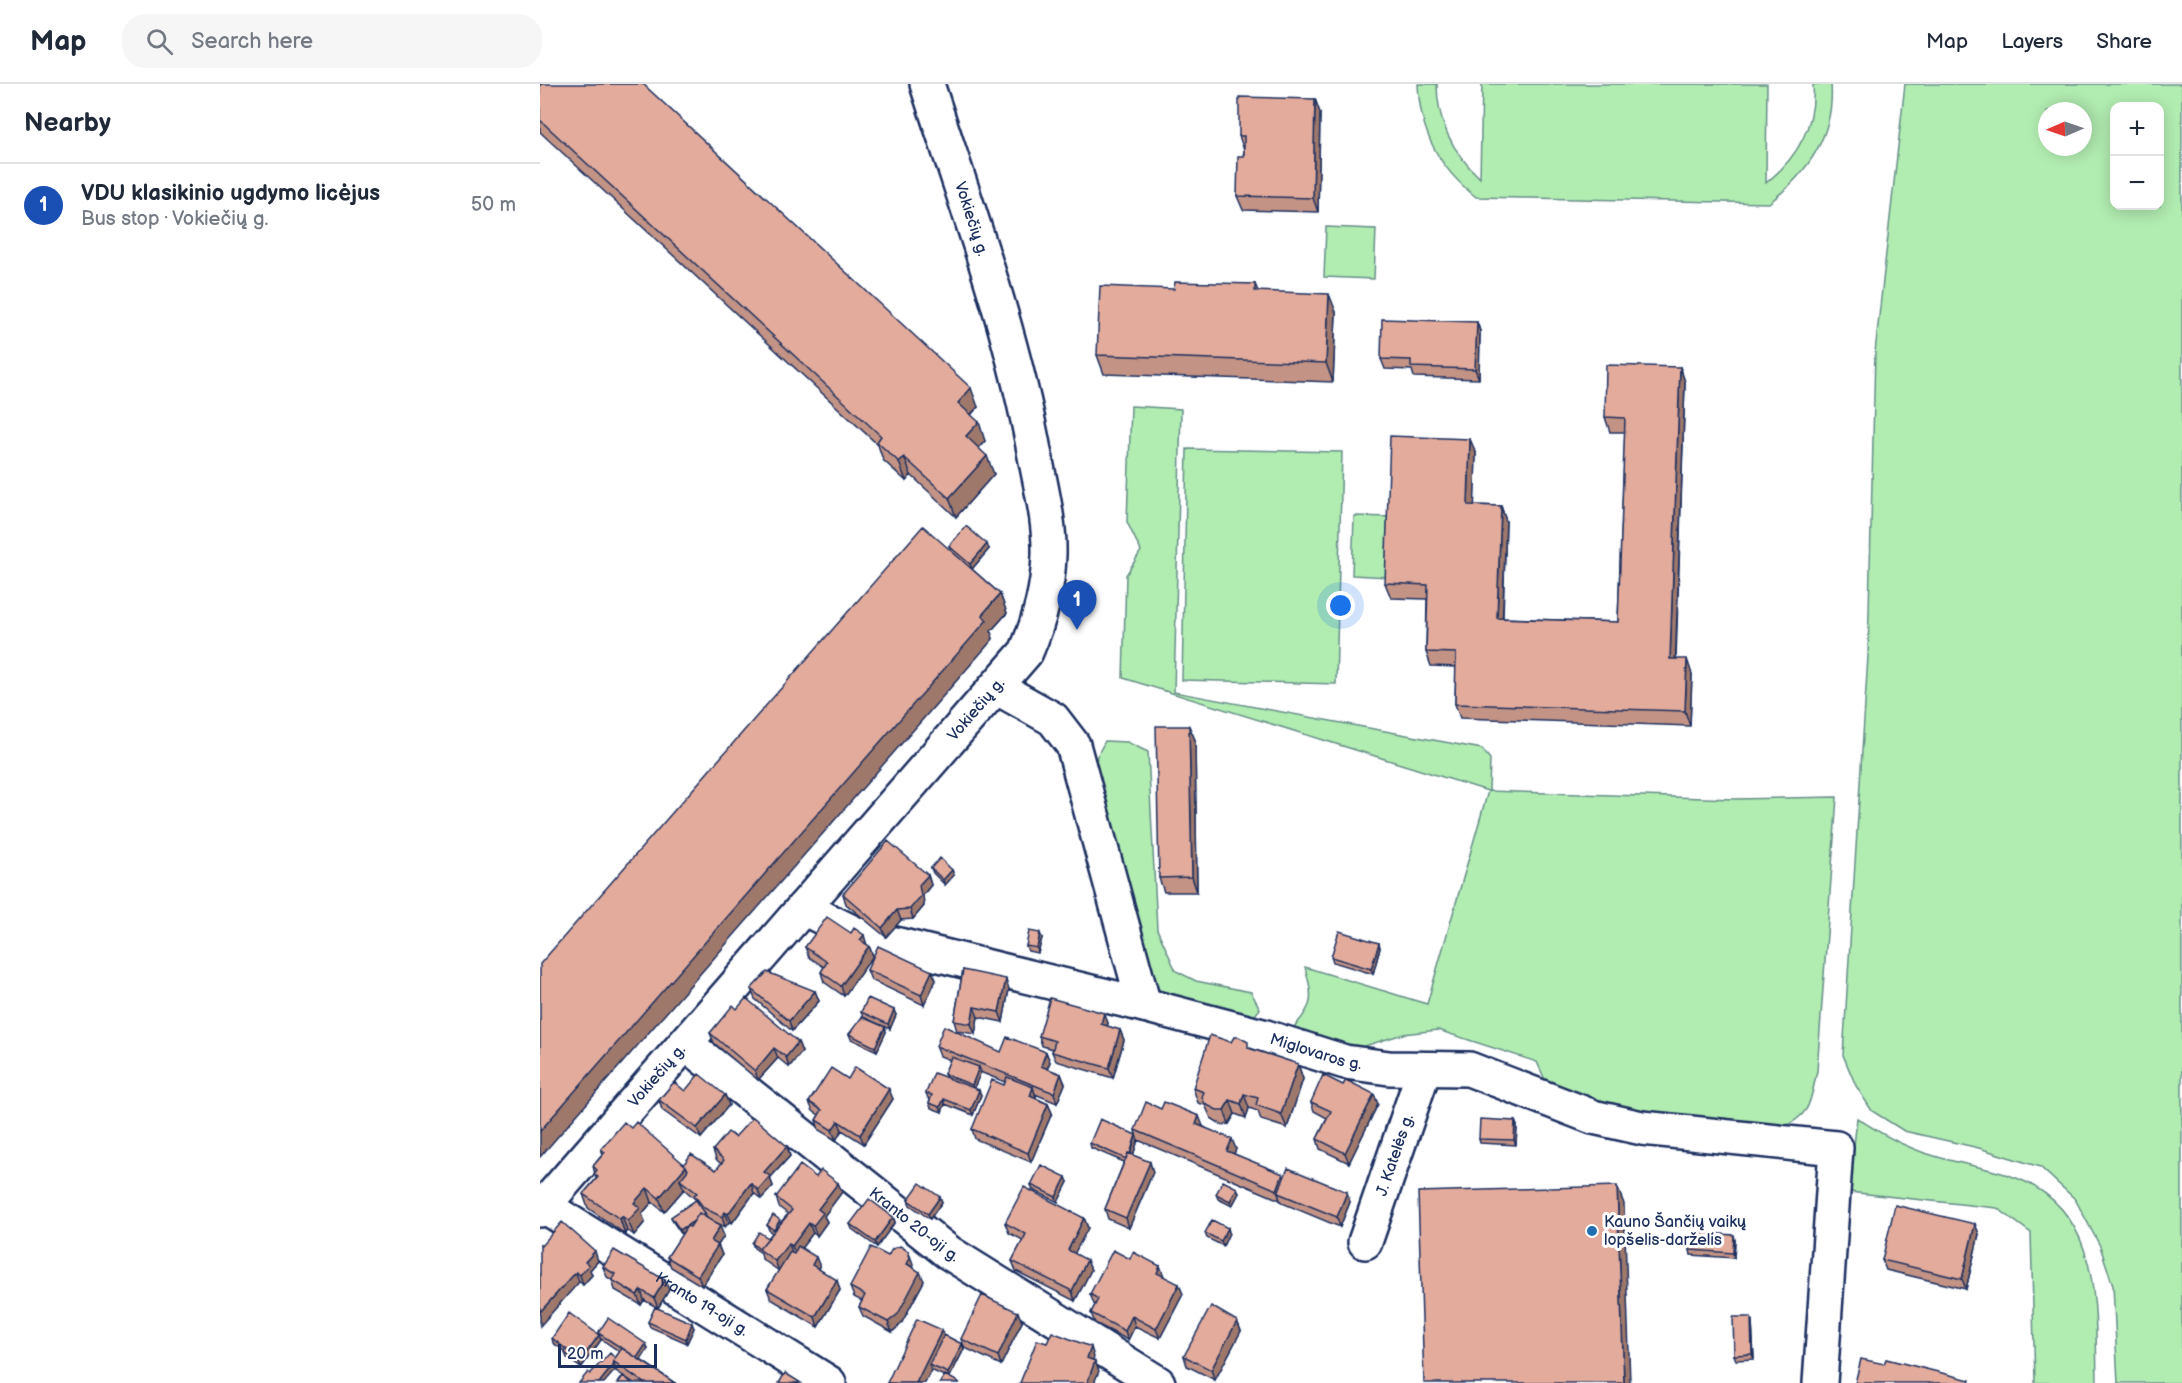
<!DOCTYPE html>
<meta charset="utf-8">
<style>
body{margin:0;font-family:"Balsamiq Sans",sans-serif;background:#f6f6f7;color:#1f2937}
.controls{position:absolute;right:18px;top:18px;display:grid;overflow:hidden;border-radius:12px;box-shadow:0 3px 15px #0003}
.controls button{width:54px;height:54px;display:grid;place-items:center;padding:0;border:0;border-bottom:2px solid #e0e1e3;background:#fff;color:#1f2937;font:30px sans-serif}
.compass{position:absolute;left:1498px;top:18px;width:54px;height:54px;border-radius:50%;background:#fff;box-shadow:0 3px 15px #0003;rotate:268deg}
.scale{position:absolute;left:18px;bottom:15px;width:99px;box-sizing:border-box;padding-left:6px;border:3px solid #1b2f5e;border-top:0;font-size:16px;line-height:21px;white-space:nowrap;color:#1b2f5e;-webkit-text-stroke:4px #fff;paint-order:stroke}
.you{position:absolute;left:801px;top:522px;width:21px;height:21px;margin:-15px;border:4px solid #fff;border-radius:50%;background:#1a73e8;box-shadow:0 0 0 9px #1a73e833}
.badge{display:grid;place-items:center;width:39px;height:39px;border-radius:50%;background:#1f6fb2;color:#fff;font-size:20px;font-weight:700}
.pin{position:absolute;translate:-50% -50px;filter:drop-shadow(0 2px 3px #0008)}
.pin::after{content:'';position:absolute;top:32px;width:21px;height:18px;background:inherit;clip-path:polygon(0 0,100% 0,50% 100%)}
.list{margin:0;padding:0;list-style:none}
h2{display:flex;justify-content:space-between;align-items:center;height:78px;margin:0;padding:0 24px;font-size:26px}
h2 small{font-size:20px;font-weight:400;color:#747a83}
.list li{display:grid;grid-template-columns:39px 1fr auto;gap:18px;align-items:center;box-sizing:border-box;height:84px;padding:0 24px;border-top:2px solid #e0e1e3}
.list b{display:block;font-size:22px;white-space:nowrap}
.list p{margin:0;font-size:20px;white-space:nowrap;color:#747a83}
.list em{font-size:20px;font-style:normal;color:#747a83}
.icon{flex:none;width:33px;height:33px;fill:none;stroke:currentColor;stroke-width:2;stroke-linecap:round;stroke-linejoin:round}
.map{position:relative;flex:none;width:1642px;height:1299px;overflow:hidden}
header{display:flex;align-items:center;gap:36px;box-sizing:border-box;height:84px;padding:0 30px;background:#fff;border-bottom:2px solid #e0e1e3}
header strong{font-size:28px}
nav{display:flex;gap:33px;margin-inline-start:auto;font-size:21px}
.search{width:420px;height:54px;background:#f6f6f7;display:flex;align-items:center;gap:15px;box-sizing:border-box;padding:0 21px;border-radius:24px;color:#747a83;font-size:22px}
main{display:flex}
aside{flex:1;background:#fff}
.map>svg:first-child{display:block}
.green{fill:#b1ecb1;stroke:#668e88;stroke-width:1.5;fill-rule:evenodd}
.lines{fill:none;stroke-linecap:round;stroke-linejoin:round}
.street-casing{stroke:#1b2f5e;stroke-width:38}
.street{stroke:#fff;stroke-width:33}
.wall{fill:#c39385;stroke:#1b2f5e;stroke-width:1.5}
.shaded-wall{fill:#9f786c;stroke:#1b2f5e;stroke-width:1.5}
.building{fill:#e3ab9b;stroke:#1b2f5e;stroke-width:1.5}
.poi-dot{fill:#1f6fb2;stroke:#fff;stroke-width:2}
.labels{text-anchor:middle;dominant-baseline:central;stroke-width:6;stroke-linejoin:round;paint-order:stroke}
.street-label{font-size:16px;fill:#1b2f5e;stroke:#fff}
.poi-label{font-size:16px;fill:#1b2f5e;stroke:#fff;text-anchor:start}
</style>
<header>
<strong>Map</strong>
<div class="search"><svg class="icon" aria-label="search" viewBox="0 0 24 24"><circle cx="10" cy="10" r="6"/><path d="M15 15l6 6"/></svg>Search here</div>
<nav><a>Map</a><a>Layers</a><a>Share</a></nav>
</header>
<main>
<aside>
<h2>Nearby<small></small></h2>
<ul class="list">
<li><span class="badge" style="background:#1a4fb4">1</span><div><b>VDU klasikinio ugdymo licėjus</b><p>Bus stop · Vokiečių g.</p></div><em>50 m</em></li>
</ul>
</aside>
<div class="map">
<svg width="1642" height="1299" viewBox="0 0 1642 1299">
<rect width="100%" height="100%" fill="#fff"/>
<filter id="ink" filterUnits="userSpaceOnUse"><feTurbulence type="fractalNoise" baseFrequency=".0167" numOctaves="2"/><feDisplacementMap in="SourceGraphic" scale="12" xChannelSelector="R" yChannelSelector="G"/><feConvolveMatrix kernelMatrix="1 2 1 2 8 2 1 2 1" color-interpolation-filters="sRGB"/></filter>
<g filter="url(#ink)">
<path class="green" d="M878 0H897C897 38 912 68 940 94L942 0H1227L1226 99C1257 74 1276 41 1273 0H1291C1295 51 1268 89 1229 119L936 113C898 83 880 48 878 0Z
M1365 0H1642V1299H1578L1573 1202 1560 1162 1535 1115 1500 1083 1439 1064 1364 1047 1332 1027 1316 1002 1303 971 1328 572 1335 268ZM1574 22H1620V122H1574ZM1507 27H1543V63H1507Z
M786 143 836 145 834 195 784 193Z
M591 322 641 325 634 608 942 665 950 675 949 707 1195 715 1297 713 1277 987C1270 1017 1272 1031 1241 1044L1072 1026 1006 998 997 978 898 946 863 950 812 966 752 945C775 921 773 914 765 883L887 920 948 707 583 594 586 491 601 467 587 438Z
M647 365 802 368 796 600 642 596Z
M814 432 851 433 849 493 812 491Z
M565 657 587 658 608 668 617 845 636 887 656 897 711 908 720 925 711 936 620 913 598 879 553 701 557 672Z
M1317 1034C1336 1046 1353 1057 1374 1065 1405 1078 1439 1081 1471 1092 1563 1123 1555 1220 1557 1299H1495L1491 1149 1457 1124 1309 1108Z"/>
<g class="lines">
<defs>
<g id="street">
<path d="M456 603 513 635 533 661 604 921"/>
<path id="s1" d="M263 824 318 851 604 921 726 953 805 978 849 984 929 985 1053 1033 1102 1044 1296 1064 1280 1299"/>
<path id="s2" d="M146 960 408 1168 618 1299"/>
<path id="s3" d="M4 1122 289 1299"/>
<path id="s4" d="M0 1126 486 568C500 536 508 506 509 471 510 438 501 404 495 372 472 245 427 123 387 0"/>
<path id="s5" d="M825 1158 884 986"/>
</g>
</defs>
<use href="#street" class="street-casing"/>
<use href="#street" class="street"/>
</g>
<path class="wall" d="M0 0 438 323 431 331 445 357 439 364 454 390 416 433 371 391 366 397 343 376 338 361 0 48Z
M775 15 780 29 778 128 703 126 697 112 704 66 699 52Z
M715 200 718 207 796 228 793 298 564 290 557 271 634 205Z
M937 238 940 247 939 295 874 293 872 286 845 285 841 275Z
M1140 283 1145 298 1136 575 1152 590 1150 642 920 634 915 620 916 583 891 582 886 568 887 515 851 514 845 499 936 369 934 421 961 422 966 437 963 534 1078 538 1085 348H1070L1065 333Z
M409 462 449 465 432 485 460 510 467 529 451 547 453 555Z
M649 642 655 656 657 808H624L619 794Z
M391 784 412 786 414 791 405 801 393 789Z
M388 791 391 801 383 811 384 822 373 835 361 836 346 853 306 820 303 810Z
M502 854 498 869 488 867 486 862Z
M839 859 840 864 833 890 793 878 791 873Z
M327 861 329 862 333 872 304 912 284 898 281 888 284 883 269 873 265 863Z
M327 886 392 887 396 896 384 921 331 896Z
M423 886 469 905 463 938 438 933 435 950 417 947 414 937Z
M211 905 275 907 279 917 252 947 215 915Z
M197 925 258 958 262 968 249 983 238 974 218 996 174 959 170 949Z
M321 928 356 931 350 945 323 933Z
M564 929 568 939 567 942 580 946 584 956 573 994 516 977 512 968 513 965 502 962 499 952Z
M345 943 346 948 337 967 311 955 309 950Z
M396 962 461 968H506L510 978 507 985 521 990 525 1000 517 1019 495 1010 496 1014 508 1020 512 1029 491 1078 435 1055 432 1045 464 1001 465 998 440 988 434 1004 441 1011 433 1031 405 1020 402 1028 391 1024 389 1019 390 1015 388 1014 386 1009 406 993 404 990 410 976 400 972Z
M710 964 758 980 763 995 747 1044 721 1036 718 1027 709 1024 706 1034 695 1030 689 1040 682 1041 671 1034 665 1021 658 1019 653 1004Z
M308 995 353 1015 324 1060 302 1046 296 1056 279 1046 276 1036 279 1031 273 1027 269 1018Z
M145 1007 185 1011 189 1021 161 1054 122 1026 119 1016Z
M771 1018 838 1020 809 1079 780 1065 777 1055 787 1034 774 1027Z
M975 1037 977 1042 976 1061 940 1059 939 1055Z
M663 1042 696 1065 694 1070 744 1093 810 1118 800 1143 742 1119 740 1116 598 1056 593 1071 613 1088 589 1144 568 1135 565 1125 584 1078 551 1064 550 1059 596 1051 595 1046Z
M91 1044 144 1080 176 1086 181 1080 176 1075 173 1066 195 1053 247 1062 250 1072 230 1094 233 1102 221 1115 214 1109 192 1139 189 1138 185 1143 167 1134 184 1152 178 1161 182 1171 162 1202 131 1183 127 1173 142 1151 133 1138 131 1133 156 1116 144 1105 124 1128 112 1118 102 1130 105 1138 94 1151 87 1146 85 1150 48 1124 43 1110 56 1095 53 1082 63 1070 61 1065Z
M276 1093 298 1099 302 1108 284 1132 287 1138 277 1152 273 1149 261 1164 280 1183 279 1185 300 1206 278 1243 231 1215 227 1205 239 1187 222 1175 221 1169 214 1164 212 1159 228 1154 232 1149 229 1146 227 1141 241 1138 248 1130 239 1123 236 1113Z
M528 1098 518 1118 493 1106 491 1101Z
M697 1104 699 1109 692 1122 678 1115 676 1110Z
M400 1113 402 1118 390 1135 370 1121 368 1116Z
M353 1133 355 1138 337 1163 312 1145 310 1140Z
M544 1134 548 1144 534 1169 551 1186 535 1217 476 1187 472 1177 483 1156 469 1149 465 1139Z
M1435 1140 1439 1150 1426 1205 1346 1186 1342 1176Z
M688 1144 689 1149 683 1162 667 1154 665 1149Z
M1195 1156 1194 1174 1151 1171 1150 1166Z
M0 1161 58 1177 50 1186 52 1191 43 1201Z
M368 1167 374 1184 384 1197 361 1240 352 1248 323 1232 319 1223 322 1217 314 1213 310 1203 348 1172Z
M590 1175 620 1182 623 1192 643 1210 620 1254 595 1242 588 1256 555 1239 551 1229 555 1221 554 1220 550 1210Z
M63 1183 129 1206 118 1224 104 1216 101 1221 75 1206 72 1196 67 1193Z
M697 1237 701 1247 675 1296 647 1282 644 1272Z
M108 1238 154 1244 147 1259 110 1243Z
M482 1238 461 1281 425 1264 421 1255Z
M1212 1238 1214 1275 1196 1276 1194 1271Z
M402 1246 404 1251 422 1260 424 1265 410 1293 404 1292 391 1286 385 1299H347Z
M58 1250 106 1260 108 1265 101 1276 135 1299H94L76 1287V1285L50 1290 75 1274 80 1268 61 1255V1256L41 1284 27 1274 25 1269 26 1268 13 1259 12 1254Z"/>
<path class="shaded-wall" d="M775 15 780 29 778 128 773 114Z
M789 210 796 228 793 298 786 279Z
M937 238 940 247 939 295 935 285Z
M1140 283 1145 298 1135 589 1130 575Z
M431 304 438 323 424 337 418 319Z
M439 338 445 357 433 370 426 352Z
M930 355 936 369 934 435 928 421Z
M447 372 454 390 416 433 409 414Z
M364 373 371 391 366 397 359 378Z
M961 422 966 437 962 548 957 534Z
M447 460 449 465 432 485 430 480Z
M460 510 467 529 451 547 453 555 0 1073V1047Z
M1147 575 1152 590 1150 642 1145 627Z
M649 642 655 656 657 808 652 793Z
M412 786 414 791 405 801 403 796Z
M388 791 391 801 383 811 384 822 373 835 370 825 379 801Z
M357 826 361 836 346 853 342 844Z
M500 849 502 854 498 869 497 864Z
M324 851 327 861 320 856Z
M839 859 840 864 833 890 831 885Z
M329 862 333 872 304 912 301 902Z
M392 887 396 896 384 921 381 911Z
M466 895 469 905 463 938 459 928Z
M275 907 279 917 252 947 249 937Z
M434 923 438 933 435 950 431 940Z
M354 926 356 931 350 945 348 940Z
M564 929 568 939 565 950 561 940Z
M345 943 346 948 337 967 335 963Z
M580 946 584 956 573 994 569 984Z
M258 958 262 968 249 983 246 973Z
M234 964 238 974 218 996 215 987Z
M506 968 510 978 504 992 501 982Z
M758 980 763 995 747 1044 741 1030Z
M439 983 441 988 433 1006 432 1001Z
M521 990 525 1000 517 1019 514 1009Z
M493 1003 496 1013 493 1022 490 1012Z
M349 1005 353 1015 324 1060 320 1051Z
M439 1006 441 1011 433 1031 431 1026Z
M704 1010 709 1024 706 1034 701 1020Z
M834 1010 838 1020 809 1079 805 1069Z
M185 1011 189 1021 161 1054 157 1044Z
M404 1015 405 1020 402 1028 400 1023Z
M690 1016 695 1030 689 1040 684 1026Z
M508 1020 512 1029 491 1078 488 1069Z
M659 1032 663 1042 660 1050 656 1040Z
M298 1037 302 1046 296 1056 292 1046Z
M975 1037 977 1042 976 1061 974 1056Z
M596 1051 598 1056 590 1081 589 1076Z
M692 1055 696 1065 691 1076 687 1067Z
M247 1062 250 1072 230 1094 233 1102 221 1115 218 1106 224 1088Z
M610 1078 613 1088 589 1144 586 1134Z
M146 1082 152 1096H140L144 1105 124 1128 119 1114Z
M743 1090 747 1100 738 1109 740 1116 737 1106Z
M526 1093 528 1098 518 1118 516 1113Z
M211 1099 214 1109 192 1139 188 1130Z
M298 1099 302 1108 284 1132 287 1138 277 1152 273 1142 278 1125Z
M1077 1102 1084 1120 1090 1299H1084Z
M107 1104 112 1118 102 1130 105 1138 94 1151 88 1137 94 1119Z
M697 1104 699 1109 692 1122 690 1117Z
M807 1108 810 1118 800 1143 797 1133Z
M400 1113 402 1118 390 1135 388 1130Z
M185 1128 189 1138 185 1143 182 1133Z
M165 1129 167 1134 142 1151 140 1146Z
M82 1132 87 1146 85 1150 80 1135Z
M353 1133 355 1138 337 1163 335 1158Z
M544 1134 548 1144 531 1176 528 1166Z
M269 1139 273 1149 256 1171 252 1162Z
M1435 1140 1439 1150 1426 1205 1422 1195Z
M180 1142 184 1152 178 1161 182 1171 162 1202 158 1192 171 1157Z
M688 1144 689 1149 683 1162 681 1157Z
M1194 1151 1195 1156 1194 1174 1193 1169Z
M249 1159 252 1169 239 1187 235 1177Z
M55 1167 58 1177 50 1186 52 1191 43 1201 40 1191 45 1178Z
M368 1167 372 1177 374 1184 367 1180Z
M276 1173 280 1183 275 1191 272 1181Z
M547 1176 551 1186 535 1217 532 1207Z
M620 1182 624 1192 620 1199 617 1189Z
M36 1188 39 1198 0 1242V1228Z
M380 1188 384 1197 361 1240 352 1248 348 1238Z
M125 1196 129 1206 118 1224 114 1214Z
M297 1196 300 1206 278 1243 275 1233Z
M639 1200 643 1210 620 1254 616 1245Z
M101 1206 104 1216 101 1221 97 1211Z
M478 1228 482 1238 461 1281 458 1272Z
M592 1232 595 1242 588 1256 585 1247Z
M1211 1233 1212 1238 1214 1275 1212 1270Z
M697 1237 701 1247 675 1296 671 1286Z
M152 1239 154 1244 147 1259 146 1255Z
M402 1246 405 1256 389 1281 391 1286 385 1299H376Z
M59 1251 61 1256 41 1284 39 1279Z
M106 1260 108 1265 98 1280 96 1275Z
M422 1260 424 1265 409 1294 408 1289Z
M551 1263 554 1273 550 1284 547 1274Z
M555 1277 559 1287 554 1299H547Z
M74 1280 76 1285 64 1299H59Z"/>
<path class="building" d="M0 0H103L431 304 418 319 439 338 426 352 447 372 409 414 364 373 359 378 337 358 341 352 0 36Z
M699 13 775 15 773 114 697 112 698 72H704V52H699Z
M635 198 715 200V207L789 210 786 279 557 271 560 202 634 205Z
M842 235 937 238 935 285 871 283V276L841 275Z
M1066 281 1140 283 1130 575H1147L1145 627 915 620 916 569 886 568 888 501 845 499 850 352 930 355 928 421 961 422 957 534 1078 538 1085 334 1065 333Z
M383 442 460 510 442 531 447 536 0 1047V880Z
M426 442 447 460 430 480 409 462Z
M616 642H649L652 793 619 794Z
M348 757 388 791 379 801 381 812 370 825 357 826 342 844 303 810Z
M400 774 412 786 403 796 391 784Z
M287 833 311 849 314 844 324 851 320 856 329 862 301 902 281 888 287 878 265 863Z
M489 847 500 849 497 864 486 862Z
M799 847 839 859 831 885 791 873Z
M338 862 392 887 381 911 327 886Z
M423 886 466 895 459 928 434 923 431 940 414 937Z
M227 888 275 907 249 937 211 905Z
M206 914 258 958 246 973 234 964 215 987 170 949 193 921 197 925Z
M328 914 354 926 348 940 321 928Z
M510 914 564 929 561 940 580 946 569 984 512 968 515 957 499 952Z
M322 933 345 943 335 963 309 950Z
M404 942 461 968 467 953 506 968 501 982 521 990 514 1009 396 962Z
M670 951 691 958 694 953H699L708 958V964L758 980 741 1030 716 1021 718 1014 704 1010 701 1020 690 1016 684 1026H677L665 1020 662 1013 664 1008 653 1004Z
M411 973 439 983 432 1001 404 990Z
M315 983 349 1005 320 1051 298 1037 292 1046 276 1036 282 1026 269 1018 291 984 308 995Z
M394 989 439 1006 431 1026 404 1015 400 1023 389 1019 392 1011 386 1009Z
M159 990 185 1011 157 1044 119 1016 134 998 145 1007Z
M783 991 803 1001 806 996 834 1010 805 1069 777 1055 791 1027 771 1018Z
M467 993 493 1003 490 1012 508 1020 488 1069 432 1045 452 996 464 1001Z
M606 1018 621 1025 624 1018 659 1032 656 1040 692 1055 687 1067 743 1090 737 1106 595 1046Z
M213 1033 247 1062 224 1088 230 1092 218 1106 211 1099 188 1130 185 1128 182 1133 164 1124 154 1111 157 1109 140 1096 148 1086 146 1082 144 1080 151 1070 176 1086 184 1076 173 1066 188 1048 195 1053Z
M560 1035 596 1051 590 1070 588 1069 586 1075 550 1059Z
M940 1035 975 1037 974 1056 939 1055Z
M84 1038 91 1044 96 1038 146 1082 119 1114 107 1104 94 1119 100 1124 88 1137 82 1132 80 1135 43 1110 58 1093 54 1090 57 1086 53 1082 65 1068 61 1065Z
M588 1069 610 1078 586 1134 565 1125Z
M260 1081 276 1093 281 1086 298 1099 278 1125 283 1129 273 1142 269 1139 252 1162 249 1159 235 1177 219 1165 252 1126 236 1113Z
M501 1081 526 1093 516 1113 491 1101Z
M748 1084 807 1108 797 1133 738 1109Z
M683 1097 697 1104 690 1117 676 1110Z
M380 1099 400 1113 388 1130 368 1116Z
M1077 1102 1084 1299H884L878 1108Z
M484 1103 544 1134 528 1166 547 1176 532 1207 472 1177 486 1150 465 1139Z
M329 1115 353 1133 335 1158 310 1140Z
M156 1116 165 1129 162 1131 159 1129 154 1137 140 1146 131 1133Z
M1355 1121 1435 1140 1422 1195 1342 1176Z
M159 1129 180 1142 171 1157 178 1161 158 1192 127 1173 147 1142 150 1143Z
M233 1131 240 1136 234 1146 227 1141Z
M672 1136 688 1144 681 1157 665 1149Z
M22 1138 55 1167 45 1178 49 1181 40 1191 36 1188 0 1228V1161L1 1162Z
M219 1148 228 1154 219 1165 212 1159Z
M1151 1148 1194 1151 1193 1169 1150 1166Z
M258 1162 276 1173 272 1181 297 1196 275 1233 227 1205 250 1168 254 1170Z
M360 1162 368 1167 370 1174 367 1180 380 1188 358 1230 348 1238 319 1223 325 1211 310 1203 331 1163 348 1172 352 1165Z
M74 1166 125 1196 114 1214 101 1206 97 1211 72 1196 75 1190 63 1183Z
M573 1166 590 1175 593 1168 620 1182 617 1189 639 1200 616 1245 592 1232 585 1247 551 1229 558 1215 550 1210Z
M442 1211 478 1228 458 1272 421 1255Z
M671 1222 697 1237 671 1286 644 1272Z
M115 1223 152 1239 146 1255 108 1238Z
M29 1229 59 1251 39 1279 25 1269 27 1266 12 1254Z
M1193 1233H1211L1212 1270 1194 1271Z
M68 1234 106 1260 97 1274 58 1249Z
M377 1235 402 1246 376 1299H347Z
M512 1248 551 1263 547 1274 555 1277 547 1299H480L497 1256 507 1259Z
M404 1251 422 1260 408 1289 389 1281Z
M82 1264 135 1299H104L73 1277Z
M70 1269 75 1274 73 1277 74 1280 59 1299H39L48 1288 50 1290Z
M1321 1275 1344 1280 1346 1275 1430 1296 1429 1299H1315Z
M245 1289 261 1299H239Z
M405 1291 420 1299H400Z
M83 1292 92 1299H78Z"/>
</g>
<circle class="poi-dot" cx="1052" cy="1147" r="6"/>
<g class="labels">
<g class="street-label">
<text transform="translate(431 135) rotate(72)">Vokiečių g.</text>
<text stroke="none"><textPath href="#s4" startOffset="664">Vokiečių g.</textPath></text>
<text stroke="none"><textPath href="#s1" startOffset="534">Miglovaros g.</textPath></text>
<text stroke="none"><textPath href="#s4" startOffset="178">Vokiečių g.</textPath></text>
<text stroke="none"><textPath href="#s5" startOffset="92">J. Katelės g.</textPath></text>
<text stroke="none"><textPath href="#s2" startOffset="291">Kranto 20-oji g.</textPath></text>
<text stroke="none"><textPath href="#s3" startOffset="186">Kranto 19-oji g.</textPath></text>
</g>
<g class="poi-label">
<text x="1064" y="1138">Kauno Šančių vaikų<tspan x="1064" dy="18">lopšelis-darželis</tspan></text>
</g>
</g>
</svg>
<div class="controls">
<button>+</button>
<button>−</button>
</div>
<svg class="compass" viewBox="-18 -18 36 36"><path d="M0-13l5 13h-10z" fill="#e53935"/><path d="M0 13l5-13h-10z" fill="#747a83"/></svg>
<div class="scale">20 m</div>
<div class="you"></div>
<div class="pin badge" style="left:537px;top:546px;background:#1a4fb4">1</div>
</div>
</main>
